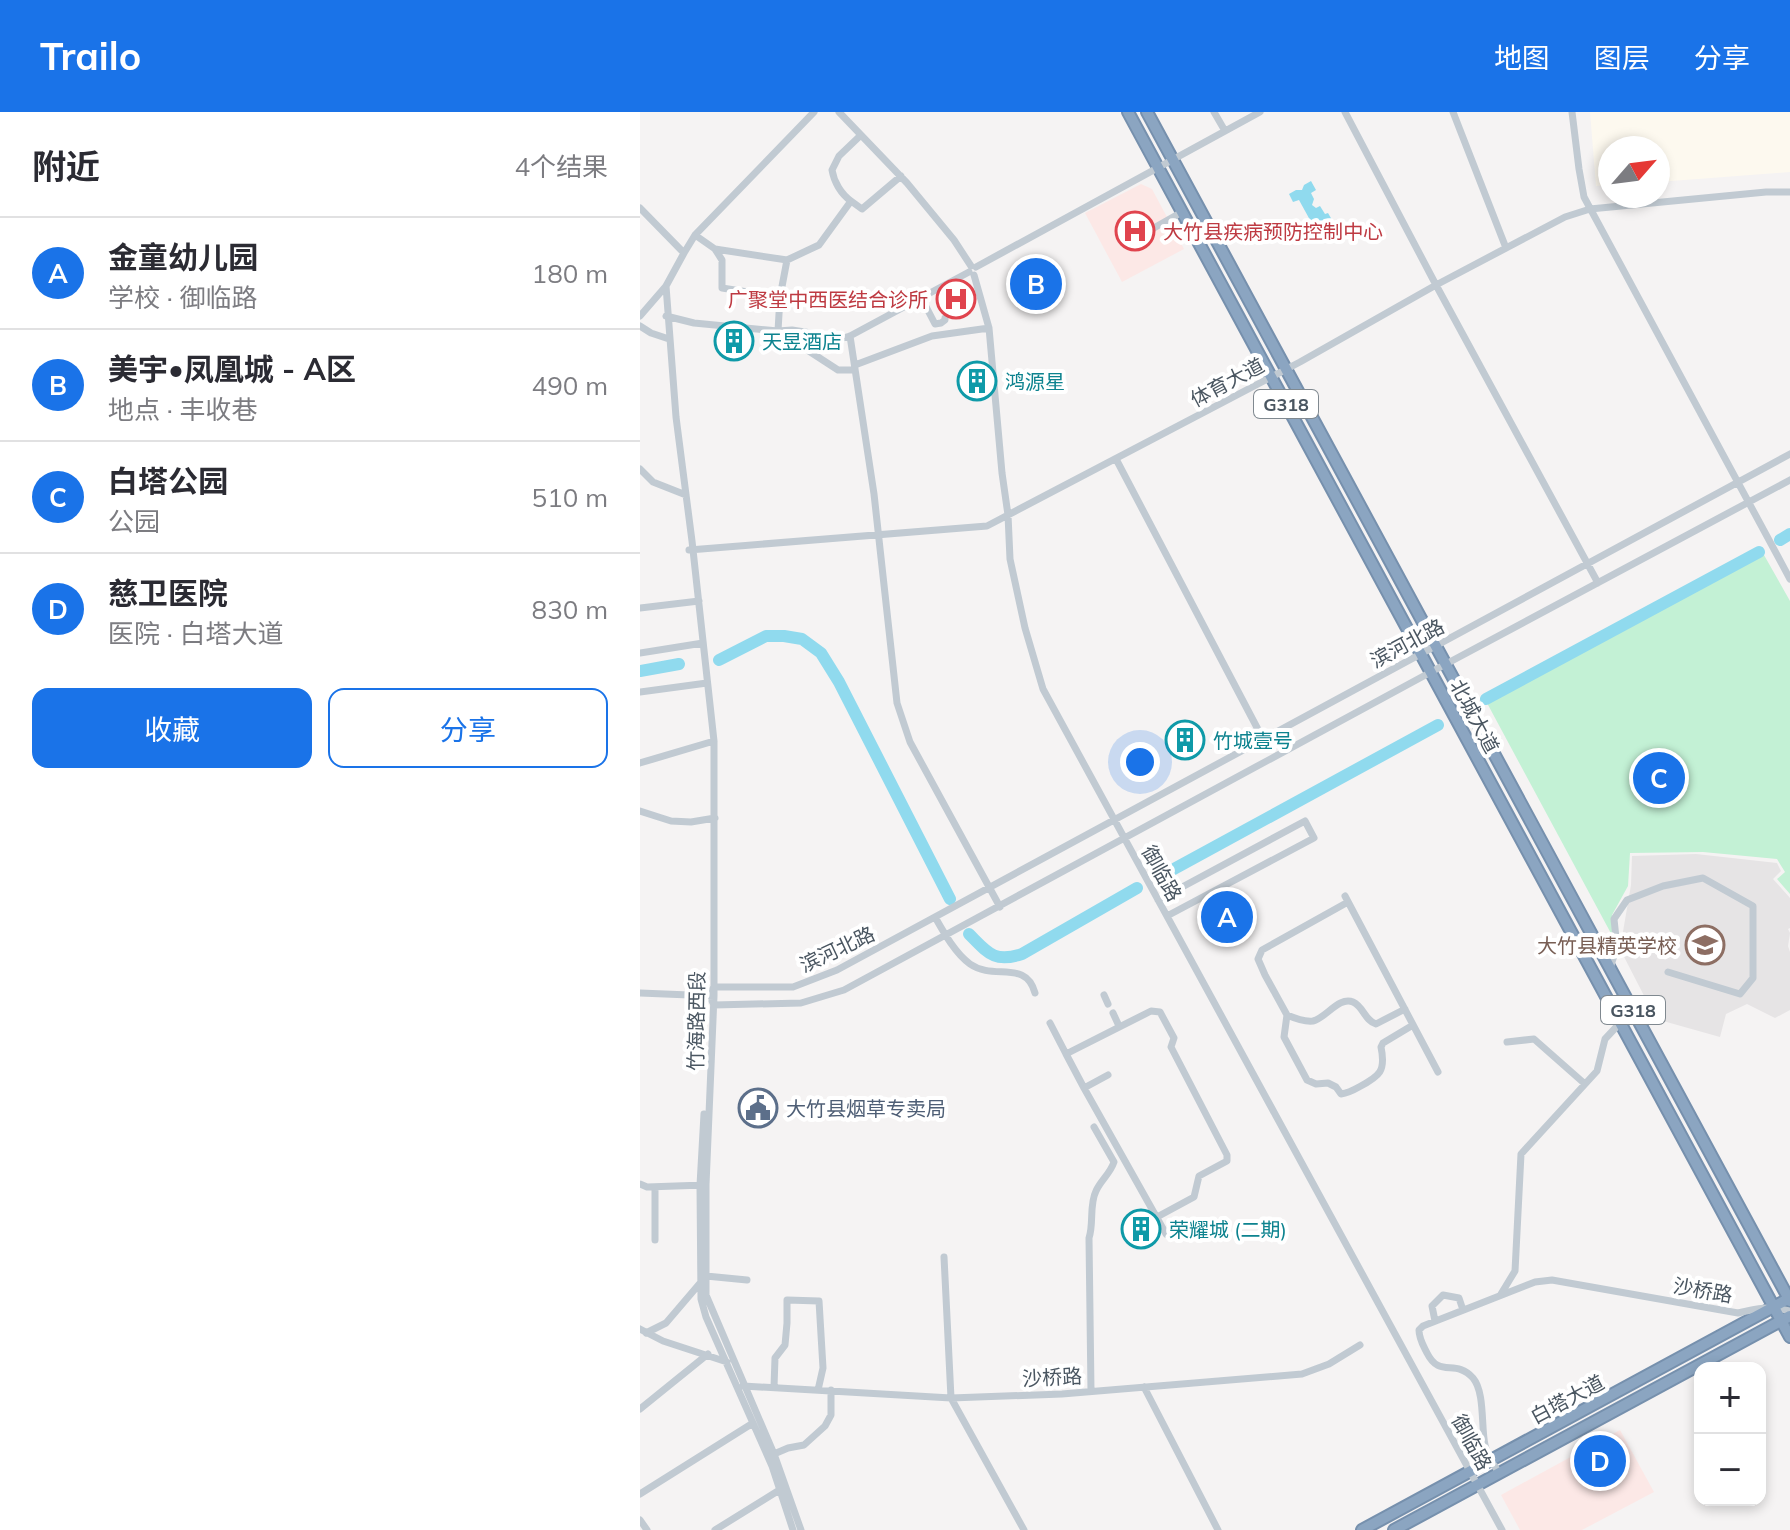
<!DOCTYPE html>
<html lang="zh">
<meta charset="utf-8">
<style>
body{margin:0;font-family:Mulish,"Noto Sans SC",sans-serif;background:#f7f7f7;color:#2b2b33}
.controls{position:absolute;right:24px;bottom:24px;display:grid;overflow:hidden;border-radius:16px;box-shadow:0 4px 12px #0003}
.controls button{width:72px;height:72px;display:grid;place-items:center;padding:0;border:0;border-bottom:2px solid #e1e1e2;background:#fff;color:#2b2b33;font:40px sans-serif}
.compass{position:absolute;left:958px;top:24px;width:72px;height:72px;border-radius:50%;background:#fff;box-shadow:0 4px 12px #0003;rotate:62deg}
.you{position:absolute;left:500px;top:650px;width:28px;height:28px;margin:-20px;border:6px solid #fff;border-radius:50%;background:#1a73e8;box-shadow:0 0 0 12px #1a73e833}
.badge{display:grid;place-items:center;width:52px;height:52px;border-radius:50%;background:#1a73e8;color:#fff;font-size:26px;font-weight:700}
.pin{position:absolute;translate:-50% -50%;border:4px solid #fff;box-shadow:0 2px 8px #0006}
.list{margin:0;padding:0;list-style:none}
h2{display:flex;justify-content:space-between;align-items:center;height:104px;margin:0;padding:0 32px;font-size:34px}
h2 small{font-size:26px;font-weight:400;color:#7c7c81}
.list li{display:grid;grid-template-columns:52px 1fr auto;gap:24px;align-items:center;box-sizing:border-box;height:112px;padding:0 32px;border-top:2px solid #e1e1e2}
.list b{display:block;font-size:30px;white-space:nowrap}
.list p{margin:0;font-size:26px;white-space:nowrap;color:#7c7c81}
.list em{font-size:26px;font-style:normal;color:#7c7c81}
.actions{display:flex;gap:16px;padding:24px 32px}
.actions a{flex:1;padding:18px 0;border:2px solid #1a73e8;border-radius:16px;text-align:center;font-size:28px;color:#1a73e8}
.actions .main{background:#1a73e8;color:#fff}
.map{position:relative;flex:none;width:1150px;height:1418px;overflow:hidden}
header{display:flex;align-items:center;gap:48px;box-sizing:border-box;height:112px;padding:0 40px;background:#1a73e8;color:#fff}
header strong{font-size:38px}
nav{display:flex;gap:44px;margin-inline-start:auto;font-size:28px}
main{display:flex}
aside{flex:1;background:#fff}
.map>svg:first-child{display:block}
.commercial{fill:#fdf9ef}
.education{fill:#e6e4e5}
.medical{fill:#fce8e6}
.green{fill:#c3f1d5}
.water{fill:#90daee}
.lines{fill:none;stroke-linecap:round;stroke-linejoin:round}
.river{stroke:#90daee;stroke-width:12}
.highway-casing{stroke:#7690ad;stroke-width:14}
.minor{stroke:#c1cad2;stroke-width:7}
.highway{stroke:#8ba5c1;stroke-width:10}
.labels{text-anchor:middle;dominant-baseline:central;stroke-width:8;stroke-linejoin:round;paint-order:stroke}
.shield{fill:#fff;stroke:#808990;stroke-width:2}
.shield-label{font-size:18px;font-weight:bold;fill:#4a5661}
.health-label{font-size:20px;fill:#be3a42;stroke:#fff;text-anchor:start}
.culture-label{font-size:20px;fill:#0d838f;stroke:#fff;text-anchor:start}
.street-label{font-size:20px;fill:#4a5661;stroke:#fff}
.education-label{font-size:20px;fill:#785e54;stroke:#fff;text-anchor:end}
.service-label{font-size:20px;fill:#4e5e75;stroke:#fff;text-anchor:start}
</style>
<header>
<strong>Trailo</strong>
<nav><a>地图</a><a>图层</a><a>分享</a></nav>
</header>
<main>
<aside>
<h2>附近<small>4个结果</small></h2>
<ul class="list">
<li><span class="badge">A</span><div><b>金童幼儿园</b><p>学校 · 御临路</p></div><em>180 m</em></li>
<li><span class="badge">B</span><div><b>美宇•凤凰城 - A区</b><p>地点 · 丰收巷</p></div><em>490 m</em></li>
<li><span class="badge">C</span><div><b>白塔公园</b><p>公园</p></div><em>510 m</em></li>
<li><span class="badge">D</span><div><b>慈卫医院</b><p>医院 · 白塔大道</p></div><em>830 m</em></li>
</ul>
<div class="actions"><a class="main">收藏</a><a>分享</a></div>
</aside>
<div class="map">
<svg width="1150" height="1418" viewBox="0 0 1150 1418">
<rect width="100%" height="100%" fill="#f5f3f3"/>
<path class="commercial" d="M950 0H1150V60L1018 70V36H970V73L956 74Z"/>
<path class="education" d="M1056 742 1137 751 1141 759 1133 767 1150 786V816L1148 817 1150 821 1148 834 1150 840V898L1135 906 1107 892 1086 902 1080 925 1016 907 980 837 991 773 992 744Z"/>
<path class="medical" d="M501 72 512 77 544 137 482 170 445 101Z
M980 1318 1014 1380 942 1418H880L861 1383Z"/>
<path class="green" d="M1124 443 1150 489V782L1137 767 1145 760 1137 747 1063 740 990 741 988 774 972 803 974 827 847 591Z"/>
<path class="water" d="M671 69 676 78 671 81 674 87 672 93 676 96 680 94 685 102 688 101 695 113 671 126 664 112 670 108 659 88 653 90 649 82 656 78H662L664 73Z"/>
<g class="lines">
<path class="river" d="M1140 428 1150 422
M79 548 126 524H144L162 527 181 541 199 570 310 787
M0 559 39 552
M846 587 1119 440
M521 764 798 613
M329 822C348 841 354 851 382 842L497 776"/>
<defs>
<path id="highway" d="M488 0 1150 1225
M507 0 1150 1189
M722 1418 1148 1187
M754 1418 1150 1204"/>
</defs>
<use href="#highway" class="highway-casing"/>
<path class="minor" d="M199 0 267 71 314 128 331 154
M574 0 585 19
M705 0 796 173 958 471
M813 0 866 136
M932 0 939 57 944 85 1150 467
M211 89C201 82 194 70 192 58L199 44 221 23
M0 96 44 141
M505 121 542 100
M55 123 75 137 147 148 179 133 211 89 222 97 261 64
M75 137 82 148V176L140 185
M147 148 140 185 138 219 198 258H215
M336 155 620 0
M334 163 349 216 362 361 368 403 370 447 385 516 403 577 862 1418
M26 174 36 305 52 429 74 629V884L66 1073V1183L134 1342 161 1418
M281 185 295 212 301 211 305 208V206
M0 204 26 174 44 141 55 123 174 0
M26 204 54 211 138 219 152 218 203 226 210 224 329 160
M0 214 11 221 29 227
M210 224 234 382 257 591 270 630 360 795
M215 253 292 224 349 216
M476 347 623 627
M0 357 13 370 46 383
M49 438 347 414 660 250 796 173 925 105 950 97 1126 80H1150
M0 496 59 489
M0 541 63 531
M0 580 67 571
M0 651 74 629
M0 699 31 709 51 710 75 706
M705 784 798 960
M518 788 665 709 674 726 527 804
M708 790 622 838 618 847 625 863 647 903 644 925 667 968 676 972 688 971 696 975 701 982C708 981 712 979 719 975 740 964 746 959 741 935L743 931 773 913
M295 805C304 821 315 841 330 852 354 869 386 847 395 881
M970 856 977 835 974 807 987 788 1023 774 1063 766 1113 794V866L1100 882 1028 860
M72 878 74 875H153L197 858 1150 342
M0 881 74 884
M464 883 468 892
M72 889 74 893 161 891 204 878 791 560 1150 368
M473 901 479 914
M647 903C654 906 664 910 673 909 686 906 699 884 713 890 724 895 724 908 736 912L765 897
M410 911 426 942
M867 930 894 927 945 972
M468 963 444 976 426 942 511 899 520 900 534 926 531 935 587 1043V1049L559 1064 554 1085 517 1105
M444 976 526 1122
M64 1002 60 1073 61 1187 66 1205 132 1354 153 1418
M0 1072 7 1075 64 1073
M15 1128V1075
M304 1145 311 1286 384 1418
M66 1164 107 1168
M861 1182 875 1159 881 1042 957 959 965 927 980 911
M795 1209 792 1194 803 1183 819 1186 823 1198
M0 1217 23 1229 87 1250
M6 1221 26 1211 61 1170
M103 1274 311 1286 422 1282 662 1262 689 1252 720 1233
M134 1275 135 1246 145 1233 147 1211V1188L179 1189 183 1256 178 1278
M504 1275 578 1418
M451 1279 449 1126C454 1111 449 1093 456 1079 461 1068 470 1062 474 1050L454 1015
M0 1297 68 1242
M134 1342 148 1336 164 1333 185 1314 191 1303V1278
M859 1361C854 1353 847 1343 845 1333 841 1315 845 1280 833 1266 815 1246 800 1267 787 1241 783 1233 779 1227 779 1218L783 1214 895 1170 912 1168 1098 1201C1118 1196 1129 1194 1150 1199
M0 1382 113 1311
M0 1408 7 1418
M75 1418 141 1377"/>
<use href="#highway" class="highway"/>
</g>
<defs>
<symbol id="hospital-ring" viewBox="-11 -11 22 22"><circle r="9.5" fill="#fff" stroke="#e0444e" stroke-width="1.5"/><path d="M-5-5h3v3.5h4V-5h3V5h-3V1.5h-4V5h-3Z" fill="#e0444e"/></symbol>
<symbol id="building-ring" viewBox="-11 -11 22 22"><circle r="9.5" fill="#fff" stroke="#0f9aa8" stroke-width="1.5"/><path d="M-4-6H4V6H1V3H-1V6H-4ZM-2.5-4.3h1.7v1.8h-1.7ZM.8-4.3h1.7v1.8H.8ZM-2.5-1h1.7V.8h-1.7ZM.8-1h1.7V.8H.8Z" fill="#0f9aa8"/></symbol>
<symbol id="school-ring" viewBox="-11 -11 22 22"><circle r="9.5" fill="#fff" stroke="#8d6e63" stroke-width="1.5"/><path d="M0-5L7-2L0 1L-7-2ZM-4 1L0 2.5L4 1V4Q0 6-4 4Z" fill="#8d6e63"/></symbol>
<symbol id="civic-ring" viewBox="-11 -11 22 22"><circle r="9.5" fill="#fff" stroke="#5c6f8a" stroke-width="1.5"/><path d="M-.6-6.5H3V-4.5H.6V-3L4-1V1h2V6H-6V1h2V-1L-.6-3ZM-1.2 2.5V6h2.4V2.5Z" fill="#5c6f8a"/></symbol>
</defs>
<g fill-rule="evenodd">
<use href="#hospital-ring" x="473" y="97" width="44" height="44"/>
<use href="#hospital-ring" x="294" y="165" width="44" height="44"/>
<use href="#building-ring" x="72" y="207" width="44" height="44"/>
<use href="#building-ring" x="315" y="247" width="44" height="44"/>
<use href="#building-ring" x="523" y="606" width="44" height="44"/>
<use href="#school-ring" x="1043" y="811" width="44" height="44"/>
<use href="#civic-ring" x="96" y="974" width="44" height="44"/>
<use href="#building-ring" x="479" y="1095" width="44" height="44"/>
</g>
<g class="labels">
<g class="shield">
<rect x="614" y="278" width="64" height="28" rx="6"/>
<rect x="961" y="884" width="64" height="28" rx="6"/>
</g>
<g class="shield-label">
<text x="646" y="292">G318</text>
<text x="993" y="898">G318</text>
</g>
<g class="health-label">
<text x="523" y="119">大竹县疾病预防控制中心</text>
<text x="288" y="187" text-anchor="end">广聚堂中西医结合诊所</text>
</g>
<g class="culture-label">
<text x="122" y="229">天昱酒店</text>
<text x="365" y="269">鸿源星</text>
<text x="573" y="628">竹城壹号</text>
<text x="529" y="1117">荣耀城 (二期)</text>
</g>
<g class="street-label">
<text transform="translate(587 270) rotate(-28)">体育大道</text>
<text transform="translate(767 531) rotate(-28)">滨河北路</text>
<text transform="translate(835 604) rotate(62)">北城大道</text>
<text transform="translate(522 761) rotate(61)">御临路</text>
<text transform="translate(197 837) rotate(-25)">滨河北路</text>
<text transform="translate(56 909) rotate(-89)">竹海路西段</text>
<text transform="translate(1063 1178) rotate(10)">沙桥路</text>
<text transform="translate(412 1265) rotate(-3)">沙桥路</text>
<text transform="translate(927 1287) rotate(-28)">白塔大道</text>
<text transform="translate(832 1330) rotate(61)">御临路</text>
</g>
<g class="education-label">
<text x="1037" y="833">大竹县精英学校</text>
</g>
<g class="service-label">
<text x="146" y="996">大竹县烟草专卖局</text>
</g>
</g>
</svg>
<div class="controls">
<button>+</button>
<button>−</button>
</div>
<svg class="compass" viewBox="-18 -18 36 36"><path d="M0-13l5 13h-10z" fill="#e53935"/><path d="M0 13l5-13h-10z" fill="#7c7c81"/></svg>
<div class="you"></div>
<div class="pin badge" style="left:587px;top:805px">A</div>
<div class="pin badge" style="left:396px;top:172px">B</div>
<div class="pin badge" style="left:1019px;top:666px">C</div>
<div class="pin badge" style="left:960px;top:1349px">D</div>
</div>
</main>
